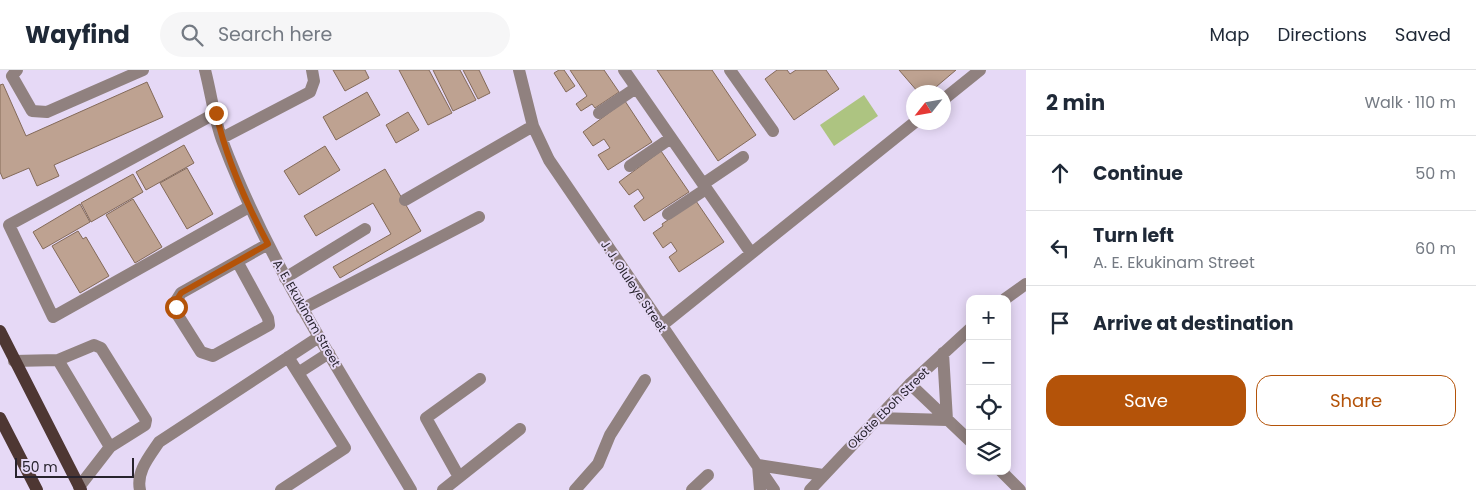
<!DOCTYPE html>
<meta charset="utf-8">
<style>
body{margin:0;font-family:Poppins,sans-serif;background:#f6f6f7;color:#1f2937}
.controls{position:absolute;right:15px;bottom:15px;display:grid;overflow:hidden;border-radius:10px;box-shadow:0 2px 12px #0003}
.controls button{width:45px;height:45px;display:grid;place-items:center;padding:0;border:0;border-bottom:1px solid #e0e1e3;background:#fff;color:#1f2937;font:25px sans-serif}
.compass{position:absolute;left:906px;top:15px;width:45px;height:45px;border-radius:50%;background:#fff;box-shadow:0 2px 12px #0003;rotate:239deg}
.scale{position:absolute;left:15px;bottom:12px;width:119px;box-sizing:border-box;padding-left:5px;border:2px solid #27232d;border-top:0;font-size:14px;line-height:18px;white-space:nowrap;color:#27232d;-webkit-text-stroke:4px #e6d9f6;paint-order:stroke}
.stop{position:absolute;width:15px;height:15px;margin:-11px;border:4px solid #b45309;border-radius:50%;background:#fff}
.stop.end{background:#b45309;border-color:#fff;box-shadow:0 1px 5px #0008}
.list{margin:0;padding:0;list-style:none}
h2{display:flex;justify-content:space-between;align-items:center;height:65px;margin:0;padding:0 20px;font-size:21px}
h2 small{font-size:16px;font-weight:400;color:#747a83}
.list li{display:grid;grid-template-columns:32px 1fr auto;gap:15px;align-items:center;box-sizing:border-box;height:75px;padding:0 20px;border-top:1px solid #e0e1e3}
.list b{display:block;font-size:19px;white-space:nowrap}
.list p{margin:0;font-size:16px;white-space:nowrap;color:#747a83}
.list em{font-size:16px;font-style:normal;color:#747a83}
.actions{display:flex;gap:10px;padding:15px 20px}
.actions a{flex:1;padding:11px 0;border:1px solid #b45309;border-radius:15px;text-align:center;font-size:18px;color:#b45309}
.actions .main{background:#b45309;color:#fff}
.icon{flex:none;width:28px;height:28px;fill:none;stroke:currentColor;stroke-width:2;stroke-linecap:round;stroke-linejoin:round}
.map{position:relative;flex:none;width:1026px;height:420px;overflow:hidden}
header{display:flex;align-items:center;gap:30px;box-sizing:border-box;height:70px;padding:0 25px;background:#fff;border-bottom:1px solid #e0e1e3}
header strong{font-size:24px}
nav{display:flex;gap:28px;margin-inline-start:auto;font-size:18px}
.search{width:350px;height:45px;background:#f6f6f7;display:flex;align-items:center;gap:12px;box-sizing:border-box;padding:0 18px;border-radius:28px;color:#747a83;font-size:19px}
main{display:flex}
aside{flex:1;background:#fff}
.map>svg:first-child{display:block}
.green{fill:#adc481}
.building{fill:#bea291;stroke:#836a59}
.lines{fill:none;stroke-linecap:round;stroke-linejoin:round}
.minor{stroke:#90817f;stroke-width:12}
.major{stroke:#4e3733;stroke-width:12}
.route{stroke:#b45309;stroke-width:6}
.labels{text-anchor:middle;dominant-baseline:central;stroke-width:4;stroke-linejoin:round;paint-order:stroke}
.street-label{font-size:12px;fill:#27232d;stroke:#e6d9f6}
</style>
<header>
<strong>Wayfind</strong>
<div class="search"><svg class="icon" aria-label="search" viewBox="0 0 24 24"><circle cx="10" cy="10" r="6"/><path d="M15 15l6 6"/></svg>Search here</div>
<nav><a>Map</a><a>Directions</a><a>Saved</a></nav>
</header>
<main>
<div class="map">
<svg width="1026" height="420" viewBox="0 0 1026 420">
<rect width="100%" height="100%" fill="#e6d9f6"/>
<path class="green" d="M864 25 878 46 834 76 820 55Z"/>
<path class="building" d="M333 0H365L369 8 345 21Z
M399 0H429L452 43 428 55Z
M433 0H460L476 30 453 41Z
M463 0H479L490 23 478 29Z
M559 0H564L575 16 566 22 554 3Z
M570 0H604L619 22 595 38 592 34 581 41 576 34 587 26Z
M657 0H712L756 65 718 91Z
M777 0H787L790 4 796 0H826L839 19 794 50 765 9Z
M899 0H956L930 22H918Z
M147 12 163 47 54 95 59 106 37 116 29 98 3 109 0 102V15L3 14 26 66Z
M367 22 380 45 336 70 323 47Z
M625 31 652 72 608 100 598 85 610 78 604 69 593 76 583 62Z
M408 42 419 60 396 73 386 55Z
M184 75 194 93 146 120 136 102Z
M325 76 340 100 299 125 284 101Z
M661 81 689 122 644 151 634 136 644 128 638 119 629 125 619 112Z
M187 98 213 144 187 159 160 113Z
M385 99 421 161 340 208 333 197 391 164 373 133 316 166 304 146Z
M133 104 143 122 91 152 81 133Z
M133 129 162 177 135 193 106 145Z
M696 131 724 172 679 202 669 187 677 181 671 172 663 178 653 163 663 156 662 154Z
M80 134 90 152 43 179 33 162Z
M78 161 83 169 86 167 109 206 80 223 52 176Z"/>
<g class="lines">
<path class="minor" d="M17 0 12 6 32 41 47 42 143 0
M205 0C211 23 214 48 222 70 269 195 343 306 411 420
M519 0 533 56 549 90 774 420
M624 0 751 183
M730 0 773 61
M944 29 980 0
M216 43 9 155 53 247 249 137
M599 43 636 18
M222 68 310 22 314 11 312 0
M630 96 671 68
M703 114 743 87
M405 130 533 56
M668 144 706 119
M238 193 268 248 269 255 213 286 201 282 177 244 176 231 181 223 268 174
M285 208 365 159
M1005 229 1026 214
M302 239 479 147
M661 256 915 52
M58 290 94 275 101 278 146 350 145 355 110 377
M14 291 58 290 110 377 79 417
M298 303 329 283
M910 314 970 371
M877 348 947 350 943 283
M1001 401 1020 420
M459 407 426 348 480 309
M140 420C136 402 149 387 159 372L319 267
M281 420 345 378 288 287
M443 420 520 359
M575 420 598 394 610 365 645 310
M692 420 708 405
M760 420 758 395 823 405
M810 420 910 314 970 259"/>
<path class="major" d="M0 261 81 420
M0 348 37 420"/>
</g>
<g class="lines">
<path class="route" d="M176 237V231L181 223 268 174C246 133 226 88 216 43"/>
</g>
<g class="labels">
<g class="street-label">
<text transform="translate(634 216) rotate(56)">J. J. Oluleye Street</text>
<text transform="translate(307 243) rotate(60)">A. E. Ekukinam Street</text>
<text transform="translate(888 338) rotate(-45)">Okotie Eboh Street</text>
</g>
</g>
</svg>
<div class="controls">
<button>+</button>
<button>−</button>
<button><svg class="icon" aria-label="locate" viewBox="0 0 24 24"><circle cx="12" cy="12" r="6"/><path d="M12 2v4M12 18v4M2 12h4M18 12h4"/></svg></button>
<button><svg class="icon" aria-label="layers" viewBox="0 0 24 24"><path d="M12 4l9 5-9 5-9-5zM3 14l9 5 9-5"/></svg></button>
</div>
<svg class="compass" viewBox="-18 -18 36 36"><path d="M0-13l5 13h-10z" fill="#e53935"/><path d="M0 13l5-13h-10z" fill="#747a83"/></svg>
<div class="scale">50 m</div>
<div class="stop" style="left:176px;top:237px"></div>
<div class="stop end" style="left:216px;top:43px"></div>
</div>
<aside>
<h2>2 min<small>Walk · 110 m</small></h2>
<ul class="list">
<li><svg class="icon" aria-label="ahead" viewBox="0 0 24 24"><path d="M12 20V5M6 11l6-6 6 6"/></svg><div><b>Continue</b></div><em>50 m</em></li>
<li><svg class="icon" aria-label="left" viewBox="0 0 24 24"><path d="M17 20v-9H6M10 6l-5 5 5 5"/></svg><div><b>Turn left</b><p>A. E. Ekukinam Street</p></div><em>60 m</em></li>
<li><svg class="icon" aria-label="arrive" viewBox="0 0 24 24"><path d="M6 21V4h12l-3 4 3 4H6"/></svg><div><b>Arrive at destination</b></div></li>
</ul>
<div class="actions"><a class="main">Save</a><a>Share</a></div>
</aside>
</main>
